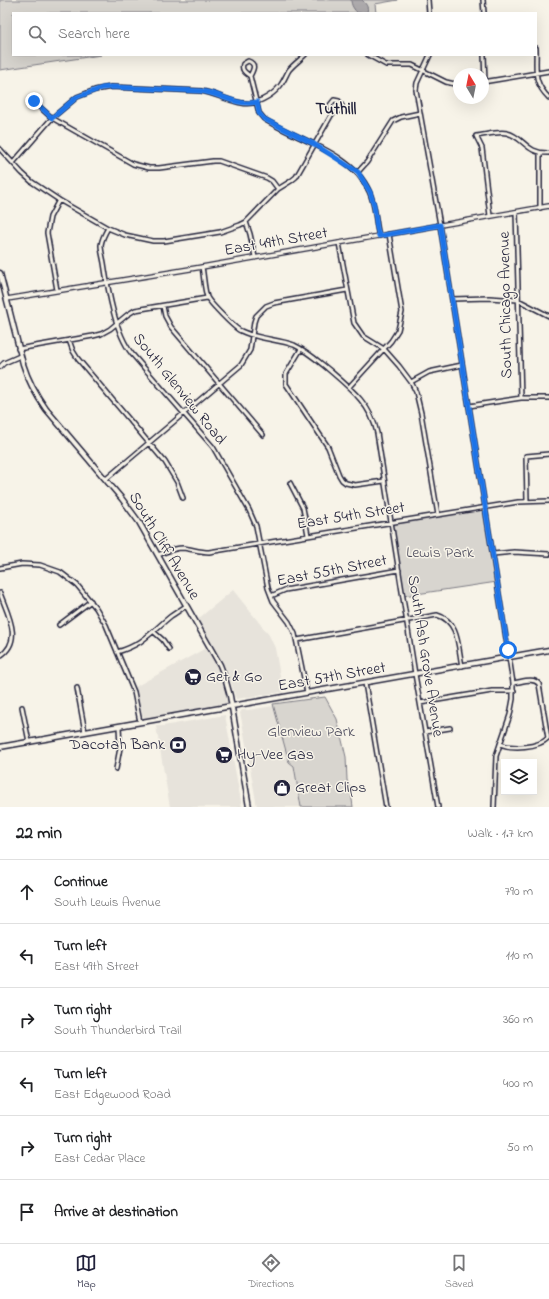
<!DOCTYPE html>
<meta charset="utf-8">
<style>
body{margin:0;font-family:"Indie Flower",sans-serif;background:#f6f6f6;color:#202124}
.controls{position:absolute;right:12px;bottom:12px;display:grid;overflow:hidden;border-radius:0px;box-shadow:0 4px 16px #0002}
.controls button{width:36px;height:36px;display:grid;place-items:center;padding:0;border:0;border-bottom:1px solid #e0e0e0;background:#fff;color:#202124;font:20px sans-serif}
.compass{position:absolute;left:453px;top:68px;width:36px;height:36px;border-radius:50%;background:#fff;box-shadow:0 4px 16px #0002;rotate:350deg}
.stop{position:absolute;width:12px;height:12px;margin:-9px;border:3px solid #1a73e8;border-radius:50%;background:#fff}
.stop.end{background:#1a73e8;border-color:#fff;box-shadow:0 1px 4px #0008}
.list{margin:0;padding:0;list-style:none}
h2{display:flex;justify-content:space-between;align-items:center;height:52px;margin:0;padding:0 16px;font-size:17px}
h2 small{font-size:13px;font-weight:400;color:#757577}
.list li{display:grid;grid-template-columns:26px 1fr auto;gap:12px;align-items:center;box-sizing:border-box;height:64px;padding:0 16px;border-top:1px solid #e0e0e0}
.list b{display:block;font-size:15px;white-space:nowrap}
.list p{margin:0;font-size:13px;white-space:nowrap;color:#757577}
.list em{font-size:13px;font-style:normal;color:#757577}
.icon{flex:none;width:22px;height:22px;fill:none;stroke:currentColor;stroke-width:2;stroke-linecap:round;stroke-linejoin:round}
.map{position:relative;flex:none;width:549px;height:807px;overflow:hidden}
.search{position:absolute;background:#fff;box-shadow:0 4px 16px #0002;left:12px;right:12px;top:12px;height:44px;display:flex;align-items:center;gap:10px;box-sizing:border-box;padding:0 14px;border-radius:0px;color:#757577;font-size:15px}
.sheet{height:436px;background:#fff}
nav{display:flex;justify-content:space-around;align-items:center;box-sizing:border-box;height:56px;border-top:1px solid #e0e0e0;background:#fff;font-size:11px;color:#757577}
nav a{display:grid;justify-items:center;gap:2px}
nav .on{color:#22223b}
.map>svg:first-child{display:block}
.built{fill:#e7e3db}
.green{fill:#d8d5cf;stroke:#7d7c85}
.water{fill:#aeabad;stroke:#76747f}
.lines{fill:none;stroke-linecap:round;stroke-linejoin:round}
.minor-casing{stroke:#22223b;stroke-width:6}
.tertiary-casing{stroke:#22223b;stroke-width:6}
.secondary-casing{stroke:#22223b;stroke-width:7}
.minor{stroke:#f7f3e8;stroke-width:3}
.tertiary{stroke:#f7f3e8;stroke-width:3.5}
.secondary{stroke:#f7f3e8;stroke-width:4}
.route{stroke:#1a73e8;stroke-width:5}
.labels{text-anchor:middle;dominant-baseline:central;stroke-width:3;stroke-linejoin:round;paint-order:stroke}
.street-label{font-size:16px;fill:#22223b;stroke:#f7f3e8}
.park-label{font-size:16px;fill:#504f60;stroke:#f7f3e8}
.poi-label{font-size:16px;fill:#22223b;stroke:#f7f3e8;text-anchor:start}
.neighbourhood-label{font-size:17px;font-weight:bold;fill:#22223b;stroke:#f7f3e8}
</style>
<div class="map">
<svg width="549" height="807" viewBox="0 0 549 807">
<rect width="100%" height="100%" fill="#f7f3e8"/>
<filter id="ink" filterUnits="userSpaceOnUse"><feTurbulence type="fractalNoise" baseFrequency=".025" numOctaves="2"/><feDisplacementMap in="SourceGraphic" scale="8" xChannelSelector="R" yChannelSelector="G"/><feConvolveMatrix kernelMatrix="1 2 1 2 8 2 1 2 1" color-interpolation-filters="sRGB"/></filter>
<g filter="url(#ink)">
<path class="built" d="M233 590 269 635 275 648 283 692 236 699 231 682 227 671 198 619Z
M206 648 214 660 224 683 228 705 143 719 135 687Z
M274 706 294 766 301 807H257L242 722 240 713 242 710H248Z
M225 715 242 807H170L156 726H163Z"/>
<path class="green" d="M0 0H398L375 4 376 13H13V55H101L0 70Z
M485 507 497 582 403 596 391 522Z
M325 697 337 719 346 757 347 780 351 792 353 807H301L294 766 289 762 273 704Z"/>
<path class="water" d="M351 0H362C365 3 369 7 367 12L358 13C354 10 351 5 351 0Z"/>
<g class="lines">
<defs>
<path id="minor" d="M428 0 429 13
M483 0 484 13
M536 48C537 70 532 81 549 98
M368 55 386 65H412L446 82 459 85
M430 55 417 83 416 90 440 225
M484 55 485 82
M248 61C257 64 253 70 250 76 246 73 241 71 243 64Z
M250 76 259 113 264 119C297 140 352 152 369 191 376 205 375 221 379 236
M483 82 549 71
M334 100 339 101 342 106 339 111 332 114 330 105Z
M33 101 52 118 133 164 149 168H159L213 161H219L267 178 272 181 278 189
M0 149 22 173 32 182 59 200 108 228 125 235 153 241H164L220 232 240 225 246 222 278 189 291 181 296 177 332 114
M13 163 52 118 77 97 95 90 111 87 201 91C215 93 228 101 242 103 255 106 272 96 280 86 284 81 286 75 289 70 294 64 300 60 305 55
M358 172 367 162 393 121 401 117 420 113
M540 208V153
M516 212 521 398
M490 216 482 148 476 136C486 135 498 131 507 133 524 137 526 154 549 153
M246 222 250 234 255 257
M108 228C105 233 102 239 101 245 101 251 103 257 104 263 108 290 115 333 132 354L213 447 249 510 256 526 268 588 273 601 289 622 295 634 307 693
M339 243 354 323 363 336 384 349 399 366 411 382 416 392 421 413 438 515
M202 267C204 277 204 288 207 297 209 302 235 329 241 331 257 339 277 339 294 345 307 351 317 360 328 369 350 388 371 404 377 433L415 674 438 807
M57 290 47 233 50 217 59 200
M452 299 489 298 518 300 549 316
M163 306 165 316 171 327 263 435
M69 340 73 351 78 359 165 462 177 482 183 498
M18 349 93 336 101 334 110 329 127 315 135 310 207 298
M301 349 286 374V384L328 447 339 475 342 480 346 483 355 485 384 481
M411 382 429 372 462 365
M349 387 391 341 398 330 402 312 389 234
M469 406 521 398H549
M106 479 241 365 250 350 254 322 256 316 266 306 274 303 347 290
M290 483 303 508 308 535
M527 501 526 456 549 454
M493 554 514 552 549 554
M158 555C166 552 174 548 183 548 192 549 200 552 209 552L518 502 549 501
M0 568 22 564 40 565 60 572 77 585 96 608 106 625 134 692 140 722
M0 593C7 613 24 641 0 656
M271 596 285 590 399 570
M59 625 91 601
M154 632 163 640 169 649
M297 640 437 615C459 621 458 647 462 666
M117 652C144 644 150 633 171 616 176 613 181 609 186 606
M365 683 386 807
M77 688 85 732
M420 703 492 691H514
M22 707 29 742
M425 732 450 728
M500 744C512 749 538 748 548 738L539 684C533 677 522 682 513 683
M116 769 120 748 119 726
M494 807 496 756 510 715 513 699V683L509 657"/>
<path id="tertiary" d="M440 225 509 657
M7 299 202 267 549 206
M0 367 4 363 20 356"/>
<path id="secondary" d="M0 273 23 364C28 380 36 395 46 409L122 499 139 522 220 665 225 678 230 696 249 807
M0 747 549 650"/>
</defs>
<use href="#minor" class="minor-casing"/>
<use href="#tertiary" class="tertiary-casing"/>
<use href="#secondary" class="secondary-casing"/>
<use href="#minor" class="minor"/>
<use href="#tertiary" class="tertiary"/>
<use href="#secondary" class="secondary"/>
</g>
</g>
<g class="lines" filter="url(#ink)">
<path class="route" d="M34 101 52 118 77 97 102 88 111 87 201 91C219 93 238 107 257 102L259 113 264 119 314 144 358 172 370 192 374 205 377 228 379 236 440 225 508 650"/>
</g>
<defs>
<symbol id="supermarket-disc" viewBox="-11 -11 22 22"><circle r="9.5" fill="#22223b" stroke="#f7f3e8"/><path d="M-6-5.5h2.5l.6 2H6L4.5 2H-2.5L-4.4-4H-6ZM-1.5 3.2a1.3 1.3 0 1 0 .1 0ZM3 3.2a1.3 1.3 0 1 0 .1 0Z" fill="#fff"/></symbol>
<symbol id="bank-disc" viewBox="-11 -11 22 22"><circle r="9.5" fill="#22223b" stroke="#f7f3e8"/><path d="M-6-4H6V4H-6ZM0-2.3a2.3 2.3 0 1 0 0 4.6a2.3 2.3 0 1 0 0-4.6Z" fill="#fff"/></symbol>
<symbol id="shop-disc" viewBox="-11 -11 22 22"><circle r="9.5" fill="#22223b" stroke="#f7f3e8"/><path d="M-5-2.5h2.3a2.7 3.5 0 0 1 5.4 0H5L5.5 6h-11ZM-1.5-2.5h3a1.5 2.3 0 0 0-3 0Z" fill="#fff"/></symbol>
</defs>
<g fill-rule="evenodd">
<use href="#supermarket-disc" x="183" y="667" width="20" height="20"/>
<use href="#bank-disc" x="168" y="735" width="20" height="20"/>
<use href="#supermarket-disc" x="214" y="745" width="20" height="20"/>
<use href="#shop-disc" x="272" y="778" width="20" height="20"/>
</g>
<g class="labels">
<g class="street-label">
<text transform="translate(276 242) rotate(-10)">East 49th Street</text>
<text transform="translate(506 305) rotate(-91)">South Chicago Avenue</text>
<text transform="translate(179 389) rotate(51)">South Glenview Road</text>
<text transform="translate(351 516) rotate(-9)">East 54th Street</text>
<text transform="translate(164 546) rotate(59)">South Cliff Avenue</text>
<text transform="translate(332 571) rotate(-11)">East 55th Street</text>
<text transform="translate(425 656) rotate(81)">South Ash Grove Avenue</text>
<text transform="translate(332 677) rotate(-10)">East 57th Street</text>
</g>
<g class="park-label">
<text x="440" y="553">Lewis Park</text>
<text x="311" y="732">Glenview Park</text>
</g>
<g class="poi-label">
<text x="206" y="677">Get &amp; Go</text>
<text x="165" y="745" text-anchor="end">Dacotah Bank</text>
<text x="237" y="755">Hy-Vee Gas</text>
<text x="295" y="788">Great Clips</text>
</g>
<g class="neighbourhood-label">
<text x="336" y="109">Tuthill</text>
</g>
</g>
</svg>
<div class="controls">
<button><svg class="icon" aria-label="layers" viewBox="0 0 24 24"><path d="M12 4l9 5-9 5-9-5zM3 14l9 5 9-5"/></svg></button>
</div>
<svg class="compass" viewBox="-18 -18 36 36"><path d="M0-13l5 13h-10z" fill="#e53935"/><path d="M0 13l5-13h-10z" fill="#757577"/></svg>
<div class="stop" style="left:508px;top:650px"></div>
<div class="stop end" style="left:34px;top:101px"></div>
<div class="search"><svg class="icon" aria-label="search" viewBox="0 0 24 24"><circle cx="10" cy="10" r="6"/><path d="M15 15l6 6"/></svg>Search here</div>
</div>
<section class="sheet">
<h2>22 min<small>Walk · 1.7 km</small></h2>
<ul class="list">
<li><svg class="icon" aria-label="ahead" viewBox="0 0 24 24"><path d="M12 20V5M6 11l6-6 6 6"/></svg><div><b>Continue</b><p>South Lewis Avenue</p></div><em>790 m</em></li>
<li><svg class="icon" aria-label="left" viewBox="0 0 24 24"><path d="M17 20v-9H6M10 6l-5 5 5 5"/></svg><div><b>Turn left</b><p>East 49th Street</p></div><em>110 m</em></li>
<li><svg class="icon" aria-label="right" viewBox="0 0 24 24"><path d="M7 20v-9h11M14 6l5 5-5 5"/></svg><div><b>Turn right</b><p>South Thunderbird Trail</p></div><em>360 m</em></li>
<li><svg class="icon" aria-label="left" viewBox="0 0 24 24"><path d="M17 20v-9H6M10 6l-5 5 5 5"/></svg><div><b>Turn left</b><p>East Edgewood Road</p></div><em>400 m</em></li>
<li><svg class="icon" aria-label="right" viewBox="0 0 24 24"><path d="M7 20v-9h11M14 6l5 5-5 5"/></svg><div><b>Turn right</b><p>East Cedar Place</p></div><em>50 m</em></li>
<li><svg class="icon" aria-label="arrive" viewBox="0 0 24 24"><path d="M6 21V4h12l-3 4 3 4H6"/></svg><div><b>Arrive at destination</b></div></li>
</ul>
</section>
<nav>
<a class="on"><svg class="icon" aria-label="map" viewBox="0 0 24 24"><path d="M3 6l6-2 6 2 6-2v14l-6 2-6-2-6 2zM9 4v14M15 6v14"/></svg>Map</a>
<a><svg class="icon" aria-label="directions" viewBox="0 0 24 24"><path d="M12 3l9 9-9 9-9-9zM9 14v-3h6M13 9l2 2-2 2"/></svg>Directions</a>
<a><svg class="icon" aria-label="saved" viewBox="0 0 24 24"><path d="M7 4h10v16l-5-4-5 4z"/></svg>Saved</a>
</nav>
